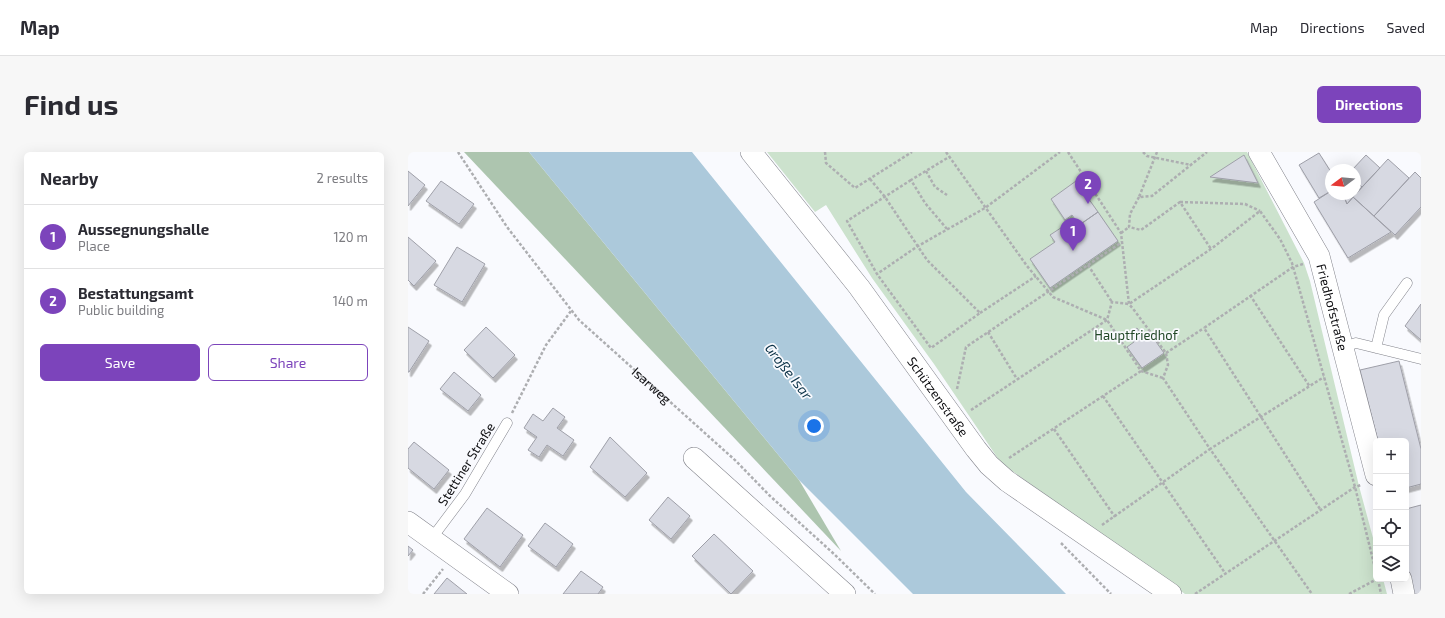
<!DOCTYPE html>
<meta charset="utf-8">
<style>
body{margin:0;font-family:"Exo 2",sans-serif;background:#f7f7f7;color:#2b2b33}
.controls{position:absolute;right:12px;bottom:12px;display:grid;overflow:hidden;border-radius:6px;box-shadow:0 4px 16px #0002}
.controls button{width:36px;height:36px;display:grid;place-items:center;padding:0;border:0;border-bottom:1px solid #e1e1e2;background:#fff;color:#2b2b33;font:20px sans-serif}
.compass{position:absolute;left:917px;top:12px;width:36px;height:36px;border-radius:50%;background:#fff;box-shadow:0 4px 16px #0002;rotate:254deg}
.you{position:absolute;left:406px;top:274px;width:14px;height:14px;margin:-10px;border:3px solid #fff;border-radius:50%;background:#1a73e8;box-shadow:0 0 0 6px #1a73e833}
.badge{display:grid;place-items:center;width:26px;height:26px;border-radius:50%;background:#7c44bb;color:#fff;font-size:13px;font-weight:700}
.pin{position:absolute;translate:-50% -33px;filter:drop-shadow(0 1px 2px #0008)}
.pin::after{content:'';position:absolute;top:21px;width:14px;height:12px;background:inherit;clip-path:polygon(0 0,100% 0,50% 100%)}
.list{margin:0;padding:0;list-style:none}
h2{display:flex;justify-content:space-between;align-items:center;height:52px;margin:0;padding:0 16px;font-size:17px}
h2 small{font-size:13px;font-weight:400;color:#7c7c81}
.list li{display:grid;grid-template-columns:26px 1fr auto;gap:12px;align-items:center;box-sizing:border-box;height:64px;padding:0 16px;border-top:1px solid #e1e1e2}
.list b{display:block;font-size:15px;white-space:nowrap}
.list p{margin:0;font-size:13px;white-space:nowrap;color:#7c7c81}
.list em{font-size:13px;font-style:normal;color:#7c7c81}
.actions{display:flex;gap:8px;padding:12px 16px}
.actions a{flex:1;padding:9px 0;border:1px solid #7c44bb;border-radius:6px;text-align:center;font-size:14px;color:#7c44bb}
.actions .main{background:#7c44bb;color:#fff}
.icon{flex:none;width:22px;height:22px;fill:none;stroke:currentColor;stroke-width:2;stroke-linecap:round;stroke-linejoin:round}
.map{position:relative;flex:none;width:1013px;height:442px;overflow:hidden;border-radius:6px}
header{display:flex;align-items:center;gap:24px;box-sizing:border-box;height:56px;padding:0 20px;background:#fff;border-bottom:1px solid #e1e1e2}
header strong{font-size:19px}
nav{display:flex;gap:22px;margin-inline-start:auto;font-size:14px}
.intro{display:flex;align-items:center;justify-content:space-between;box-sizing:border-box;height:96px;padding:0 24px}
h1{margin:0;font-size:28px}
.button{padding:10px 18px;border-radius:6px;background:#7c44bb;color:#fff;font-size:14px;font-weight:700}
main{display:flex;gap:24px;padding:0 24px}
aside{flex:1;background:#fff;border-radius:6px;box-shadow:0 4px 16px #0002}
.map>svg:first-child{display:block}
.green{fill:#cce2cd}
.forest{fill:#adc5af}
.water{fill:#acc9db}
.building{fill:#d7d9e2;stroke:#9e9fa8;filter:url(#shadow)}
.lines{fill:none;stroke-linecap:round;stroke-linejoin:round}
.lane-casing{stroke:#82838b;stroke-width:11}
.street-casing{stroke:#82838b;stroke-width:22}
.path{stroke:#adaeb1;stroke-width:2.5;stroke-dasharray:3 2;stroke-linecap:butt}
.lane{stroke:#fff;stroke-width:10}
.street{stroke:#fff;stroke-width:21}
.labels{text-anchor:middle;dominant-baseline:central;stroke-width:3.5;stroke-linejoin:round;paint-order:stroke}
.street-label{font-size:13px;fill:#0e0e11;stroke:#f9fafe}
.park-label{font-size:13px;fill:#214726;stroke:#f9fafe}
.water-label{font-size:14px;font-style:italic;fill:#0b3247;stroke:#f9fafe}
</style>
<header>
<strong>Map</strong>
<nav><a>Map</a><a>Directions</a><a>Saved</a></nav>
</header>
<div class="intro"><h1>Find us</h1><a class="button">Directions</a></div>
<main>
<aside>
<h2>Nearby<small>2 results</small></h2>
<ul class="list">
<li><span class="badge">1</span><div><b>Aussegnungshalle</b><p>Place</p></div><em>120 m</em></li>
<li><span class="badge">2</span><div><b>Bestattungsamt</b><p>Public building</p></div><em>140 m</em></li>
</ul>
<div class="actions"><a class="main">Save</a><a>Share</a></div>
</aside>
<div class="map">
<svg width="1013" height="442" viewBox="0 0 1013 442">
<defs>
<filter id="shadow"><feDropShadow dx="2.5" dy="4.5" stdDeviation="0" flood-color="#0004"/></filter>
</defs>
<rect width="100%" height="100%" fill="#f9fafe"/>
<path class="green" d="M359 0H839L896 111 902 129 951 334 968 397V427H975L979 442H777L593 311 526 212 464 126 418 53 407 60Z"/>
<path class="forest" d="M56 0H121L391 328 433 399Z"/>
<path class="water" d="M121 0H284L558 340 658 442H505L391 328Z"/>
<path class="building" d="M911 1 923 20V39L911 46 891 13Z
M836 3 850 31 802 25Z
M958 3 972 16 954 35 947 28V18H944Z
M980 7 1001 26 966 64 945 45Z
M0 19 17 33 0 54Z
M1007 20 1013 26V55L987 83 966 64Z
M947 28 954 35 939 52 935 42H947Z
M33 29 66 52 51 72 18 49Z
M668 29 690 60 671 73 664 63 657 68 643 47Z
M923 39V42H935L939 52 945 45 983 80 940 106 906 50Z
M690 60 710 89 642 136 622 107 647 90 642 83 662 70 666 77Z
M0 85 28 109 6 134 0 128Z
M49 95 77 112 54 150 26 133Z
M1013 152V188L997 174Z
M0 175 21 189 1 220H0Z
M78 175 107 203 85 226 56 198Z
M729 176 735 184 741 180 756 201 734 216 719 195 726 190 720 182Z
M991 209 1013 297V332L998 336V289H970L952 218Z
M46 220 73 243 60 259 32 237Z
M145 256 157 265 149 276 166 288 155 304 139 293 131 305 120 298 129 285 116 276 125 262 135 269Z
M202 285 239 321 217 345 182 315Z
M6 290 41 318 26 337 0 316V297Z
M260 345 282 364 263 387 241 368Z
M1013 353V442H1005L998 413V357Z
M79 356 115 383 92 415 56 387Z
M137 371 165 392 148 415 120 394Z
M306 382 345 419 323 442 284 404Z
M0 394 5 398 0 404Z
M173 419 195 435 190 442H155Z
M39 426 59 442H26Z"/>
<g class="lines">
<defs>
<path id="lane" d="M935 195 948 191 1013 207
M968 196 976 163 999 131
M24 386 57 342 99 271"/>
<g id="street">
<path id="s2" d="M343 0 451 135 568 297 581 313 599 329 763 442"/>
<path id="s3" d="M851 0 911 104 968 323"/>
<path d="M286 306 437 442"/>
<path d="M0 370 100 442"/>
<path d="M993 427 996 442"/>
</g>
</defs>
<use href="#lane" class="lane-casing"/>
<use href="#street" class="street-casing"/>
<g class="path">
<path id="s1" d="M50 0 99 75 171 168 328 309 361 343 426 402 467 442"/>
<path d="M417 0 418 11 447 36 504 0"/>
<path d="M538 0 619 114 645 145 699 168 733 219 755 226"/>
<path d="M660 0 713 81 721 152 726 158 758 201 760 213 755 226 802 297 916 225"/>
<path d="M735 0 739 4 783 13"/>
<path d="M749 0 731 45 744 44 799 0"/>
<path d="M518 19 527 35 539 43"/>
<path d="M462 27 477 45 519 108 572 161 523 196 469 122"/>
<path d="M503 28 439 69 469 122 510 94 577 56 652 0"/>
<path d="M731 45 722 62 721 75 733 78 772 50 803 97"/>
<path d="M772 50 837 52 852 59"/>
<path d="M539 77 517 51 503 28 541 5"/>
<path d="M713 81 721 75"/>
<path d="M895 112 885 115 796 176 912 357"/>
<path d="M680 113 704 150"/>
<path d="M842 143 902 235"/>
<path d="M572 161 628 124"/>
<path d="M580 180 609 227"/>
<path d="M758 201 796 176"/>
<path d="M549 237 558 195 714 90"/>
<path d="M695 244 817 421"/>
<path d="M563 258 699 168 704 150 721 152 803 97 852 59 872 87 884 111 947 335 968 420"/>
<path d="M104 261 138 193 163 159"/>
<path d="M646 277 707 365"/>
<path d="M601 306 733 219"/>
<path d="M694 373 802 297 904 442"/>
<path d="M653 391 703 442"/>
<path d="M970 427 973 442"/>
<path d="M15 442 35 417"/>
<path d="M787 442 947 335 953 333"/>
<path d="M941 442 969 427"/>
</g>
<use href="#lane" class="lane"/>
<use href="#street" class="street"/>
</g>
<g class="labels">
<g class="street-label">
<text stroke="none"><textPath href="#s3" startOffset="173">Friedhofstraße</textPath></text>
<text stroke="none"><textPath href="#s1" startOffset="305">Isarweg</textPath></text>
<text stroke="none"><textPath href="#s2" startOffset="308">Schützenstraße</textPath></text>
<text transform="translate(58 312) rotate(-58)">Stettiner Straße</text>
</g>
<g class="park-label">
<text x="728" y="183">Hauptfriedhof</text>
</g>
<g class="water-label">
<text transform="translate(381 219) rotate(52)">Große Isar</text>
</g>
</g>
</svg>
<div class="controls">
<button>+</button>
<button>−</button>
<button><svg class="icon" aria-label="locate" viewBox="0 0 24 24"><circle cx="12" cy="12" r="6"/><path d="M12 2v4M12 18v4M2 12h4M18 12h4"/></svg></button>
<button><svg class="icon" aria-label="layers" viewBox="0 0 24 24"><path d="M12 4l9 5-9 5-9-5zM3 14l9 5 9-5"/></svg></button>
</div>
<svg class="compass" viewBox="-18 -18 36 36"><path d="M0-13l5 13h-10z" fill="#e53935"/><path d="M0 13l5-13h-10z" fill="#7c7c81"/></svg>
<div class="you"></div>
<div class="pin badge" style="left:665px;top:99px">1</div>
<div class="pin badge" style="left:680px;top:52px">2</div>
</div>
</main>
